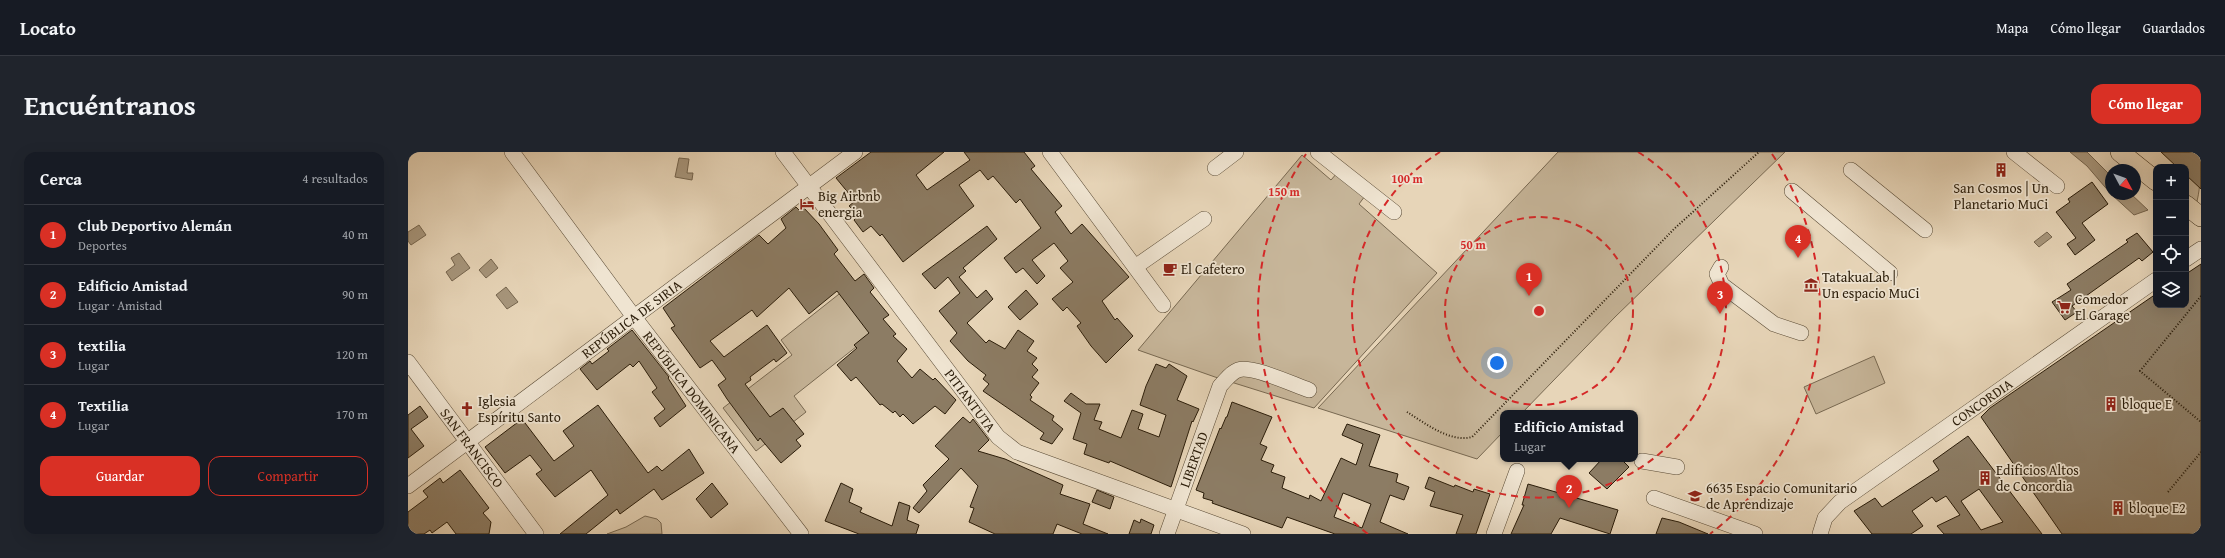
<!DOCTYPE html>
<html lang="es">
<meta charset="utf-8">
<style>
body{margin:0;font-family:"Gentium Book Plus",serif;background:#20242c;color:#f1f3f6}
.controls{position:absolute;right:12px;top:12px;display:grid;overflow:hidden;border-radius:8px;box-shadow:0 4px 16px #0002}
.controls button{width:36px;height:36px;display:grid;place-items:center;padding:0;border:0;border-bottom:1px solid #363941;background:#171b24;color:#f1f3f6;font:20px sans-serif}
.compass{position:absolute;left:1697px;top:12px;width:36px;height:36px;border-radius:50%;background:#171b24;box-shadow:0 4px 16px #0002;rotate:131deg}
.you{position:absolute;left:1089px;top:211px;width:14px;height:14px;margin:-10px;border:3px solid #fff;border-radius:50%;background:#1a73e8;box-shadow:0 0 0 6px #1a73e833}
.badge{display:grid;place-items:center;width:26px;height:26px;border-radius:50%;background:#d93025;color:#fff;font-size:13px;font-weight:700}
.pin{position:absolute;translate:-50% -33px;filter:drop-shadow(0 1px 2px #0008)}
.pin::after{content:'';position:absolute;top:21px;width:14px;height:12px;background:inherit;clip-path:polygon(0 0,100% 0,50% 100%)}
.popup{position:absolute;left:1092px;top:258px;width:138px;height:52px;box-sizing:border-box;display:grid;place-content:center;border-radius:8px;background:#171b24;filter:drop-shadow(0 1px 3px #0005);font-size:13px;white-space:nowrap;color:#9ea1a6}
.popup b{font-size:15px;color:#f1f3f6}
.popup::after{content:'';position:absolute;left:50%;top:100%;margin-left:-8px;border:8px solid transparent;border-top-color:#171b24}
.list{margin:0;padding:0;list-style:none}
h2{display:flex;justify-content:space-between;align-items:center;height:52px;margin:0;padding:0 16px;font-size:17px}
h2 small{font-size:13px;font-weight:400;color:#9ea1a6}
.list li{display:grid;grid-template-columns:26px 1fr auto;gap:12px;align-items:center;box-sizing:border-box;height:60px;padding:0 16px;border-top:1px solid #363941}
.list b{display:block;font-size:15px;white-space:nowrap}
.list p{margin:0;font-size:13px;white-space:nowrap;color:#9ea1a6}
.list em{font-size:13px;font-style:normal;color:#9ea1a6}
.actions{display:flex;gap:8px;padding:12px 16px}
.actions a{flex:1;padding:9px 0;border:1px solid #d93025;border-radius:12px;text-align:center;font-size:14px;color:#d93025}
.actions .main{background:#d93025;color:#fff}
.icon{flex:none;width:22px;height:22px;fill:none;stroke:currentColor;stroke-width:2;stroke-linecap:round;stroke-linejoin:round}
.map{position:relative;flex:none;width:1793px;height:382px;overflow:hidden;border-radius:12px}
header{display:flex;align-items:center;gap:24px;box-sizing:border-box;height:56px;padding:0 20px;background:#171b24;border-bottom:1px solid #363941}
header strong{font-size:19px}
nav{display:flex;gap:22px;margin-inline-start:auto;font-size:14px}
.intro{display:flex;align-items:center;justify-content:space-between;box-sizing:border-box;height:96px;padding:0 24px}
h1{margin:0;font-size:28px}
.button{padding:10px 18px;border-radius:12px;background:#d93025;color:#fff;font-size:14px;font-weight:700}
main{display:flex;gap:24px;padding:0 24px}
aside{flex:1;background:#171b24;border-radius:12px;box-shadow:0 4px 16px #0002}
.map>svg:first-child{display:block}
.green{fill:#c7b69a;stroke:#786952}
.water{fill:#a7967c;stroke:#75654e}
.building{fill:#8c7c64;stroke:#2a1c09;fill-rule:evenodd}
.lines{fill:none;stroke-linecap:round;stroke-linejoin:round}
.minor-casing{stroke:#594a35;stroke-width:16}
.major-casing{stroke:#2a1c09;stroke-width:20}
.path{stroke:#2a1c09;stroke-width:2;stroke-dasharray:1 2;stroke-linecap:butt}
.minor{stroke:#efe4d1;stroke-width:15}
.major{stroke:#e7d5b8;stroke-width:19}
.ring{fill:none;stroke:#d62828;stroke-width:2;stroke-dasharray:7 5}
.labels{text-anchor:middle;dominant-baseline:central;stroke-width:3.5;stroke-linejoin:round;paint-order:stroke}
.poi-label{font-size:14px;fill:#2a1c09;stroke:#efe4d1;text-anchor:start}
.street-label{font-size:14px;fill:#2a1c09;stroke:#efe4d1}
.centre{fill:#d62828;stroke:#efe4d1;stroke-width:2}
.ring-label{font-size:12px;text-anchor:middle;font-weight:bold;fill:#d62828;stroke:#efe4d1;stroke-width:3.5;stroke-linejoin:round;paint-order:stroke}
</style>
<header>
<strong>Locato</strong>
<nav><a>Mapa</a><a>Cómo llegar</a><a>Guardados</a></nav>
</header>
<div class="intro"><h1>Encuéntranos</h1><a class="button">Cómo llegar</a></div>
<main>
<aside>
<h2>Cerca<small>4 resultados</small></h2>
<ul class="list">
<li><span class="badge">1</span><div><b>Club Deportivo Alemán</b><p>Deportes</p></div><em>40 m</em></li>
<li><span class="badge">2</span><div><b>Edificio Amistad</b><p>Lugar · Amistad</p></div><em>90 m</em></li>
<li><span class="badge">3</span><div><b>textilia</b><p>Lugar</p></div><em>120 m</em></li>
<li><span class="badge">4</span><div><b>Textilia</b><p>Lugar</p></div><em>170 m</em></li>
</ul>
<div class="actions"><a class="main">Guardar</a><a>Compartir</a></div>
</aside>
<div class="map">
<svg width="1793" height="382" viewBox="0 0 1793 382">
<rect width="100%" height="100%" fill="#e7d5b8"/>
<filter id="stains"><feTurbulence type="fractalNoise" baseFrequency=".005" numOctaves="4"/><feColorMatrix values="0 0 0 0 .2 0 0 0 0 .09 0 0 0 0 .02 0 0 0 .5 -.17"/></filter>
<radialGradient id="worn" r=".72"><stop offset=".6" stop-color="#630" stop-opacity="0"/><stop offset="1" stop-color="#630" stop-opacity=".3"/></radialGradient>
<path class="green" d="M1150 0H1377L1207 165 1114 261H1095V280L1069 307 910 256Z
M1793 0C1793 14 1793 64 1778 66V26L1782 23Z
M894 3 923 28 929 21 957 44 951 52 1029 121 906 256 807 225 730 198Z
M445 131 477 172 386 244 398 260 348 299 315 256 384 203 373 188Z
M1466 204 1477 231 1408 262 1396 235Z
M237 364 249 367 253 371 254 382H199L218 375Z"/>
<path class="water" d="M1662 0H1679L1703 24V42L1679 14Z
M271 6 281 7 279 21H285L284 28 267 25Z
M1703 42H1723L1740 58 1726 63Z
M11 73 18 83 3 93 0 89V80Z
M1639 80 1644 85 1631 95 1626 90Z
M51 101 62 116 44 129 38 120 47 113 43 106Z
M83 107 90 116 78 126 71 118Z
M98 135 110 150 99 157 88 143Z"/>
<path class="building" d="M463 0H536L508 23 519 38 562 8 556 0H616L627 14 623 17 654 54 647 60 663 82 674 72 721 125 694 149 707 168 709 166 725 184 698 211 683 194 669 174 673 171 659 155 655 159 644 147 665 130 652 116 660 109 646 91 624 108 637 124 629 132 615 116 608 121 596 106 633 76 612 47 608 51 585 24 580 28 572 18 551 33 566 54 495 110 474 82 472 84 463 74 455 80 446 68 451 63 441 54 447 49 428 26Z
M1753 0H1793V37L1778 23V15H1769Z
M1684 30 1700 52 1674 71 1687 88 1667 103 1659 92 1668 86 1648 60 1662 50 1660 47Z
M388 55 391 58 395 55 411 72 430 98 426 102 447 129 456 122 466 136 462 140 481 163 475 167 488 182 485 184 499 197 489 209 504 226 512 217 525 228 527 226 548 248 537 262 527 254 505 272 495 262 492 265 487 259 485 261 474 252 472 253 448 225 443 229 429 213 449 196 446 193 461 181 429 139 401 162 381 136 349 165 344 158 302 189 316 205 359 173 379 201 368 210 366 207 342 225 343 228 337 232 362 265 375 256 396 282 388 288 393 294 373 311 352 286 350 289 319 247 310 233 318 227 304 208 292 216 263 176 267 174 255 156 351 83 360 92 378 76 373 67Z
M579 74 589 87 555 116 558 119 551 125 569 146 578 138 585 147 559 171 578 191 581 188 597 197 610 178 626 189 619 199 629 206 624 212 630 218 624 225 631 231 622 243 624 245 622 248 646 264 644 268 655 277 644 292 632 287 636 281 575 239 581 232 575 227 578 223 560 209 542 189 549 181 531 159 552 141 540 125 527 137 514 122Z
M1729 81 1745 100 1734 109 1731 106 1664 154 1669 160 1657 168 1644 150 1663 138 1659 132 1720 90 1718 88Z
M1793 112V382H1654L1573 265 1582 256 1748 142V153H1778V122Z
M618 138 630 152 612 168 600 155Z
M224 178 261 225 260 226 278 254 252 275 246 266 257 257 244 240 249 236 231 209 225 215 222 212 189 238 172 217 182 209 184 212 201 199 199 197Z
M748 212 758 216 761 212 779 224 769 248 791 257 785 270 784 269 763 335 702 309 701 311 676 302 679 292 665 287 673 261 656 249 663 241 678 252H692L686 268 694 270 691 277 713 286 724 258 735 262 730 277 751 285 758 263 732 253 738 234Z
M824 250 864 265 852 292 859 295 853 308 866 313 863 320 877 325 874 336 901 347 902 343 913 349 933 306 948 313 955 292 934 283 939 272 972 283 961 314 990 322 988 330 1001 335 996 348 982 343 972 370 1000 382H927L879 365 874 376 804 351 805 349 795 346 796 341 788 338 812 276 813 277 818 265H819ZM935 341 963 352 954 376 926 365Z
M190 253 240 321 249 314 254 319 281 297 296 321 254 348 246 337 212 362 209 357 178 382H152L200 343 183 318 147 345 128 322 134 318 122 303 97 321 77 295 114 267 146 309 166 294 155 279Z
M12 254 20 265 3 277 16 294 0 306V263Z
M555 265 562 271 565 267 581 288 570 299 597 307 655 333 652 342 682 352 675 372 700 382H674L649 372 645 382H587L561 370 566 356 562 355 570 334 553 316 511 361 505 356 519 339 515 333 541 307 527 294Z
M1560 284 1634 382H1536L1529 374 1552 363 1538 344 1528 350 1524 345 1504 359 1515 374 1503 382H1464L1446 359 1467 346 1474 355 1531 318 1525 309ZM1571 337 1595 370 1573 378 1553 349Z
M1194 307H1213L1221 315 1199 337 1181 321Z
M52 318 81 356 75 361 83 370 81 382H48L39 370 24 381 22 378 16 382H0V360L20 345 15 339 32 326 35 331Z
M1021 325 1046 335 1047 333 1065 340 1066 337 1082 342 1068 382H1048L1055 363 1022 354 1027 340 1017 336Z
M304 331 320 352 303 366 288 347Z
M433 331 445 337 441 350 454 356 452 360 484 374 491 350 502 354 499 368 511 373 508 382H451L417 369Z
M1120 332 1210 358 1202 382 1152 366 1143 382H1103L1116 353H1114Z
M689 338 706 345 702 357 684 350Z
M1254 366 1271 370 1300 382H1248Z
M733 367 746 373 743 382H721L726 368 732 371Z"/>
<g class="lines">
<defs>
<g id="minor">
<path id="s1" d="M104 0 226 165 393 382"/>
<path id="s2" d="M375 0 590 285 609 300 835 382"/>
<path d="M642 0 755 153"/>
<path d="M910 0 986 60"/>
<path d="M1606 0 1649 34"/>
<path d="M807 16 828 0"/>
<path d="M1443 18 1517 78"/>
<path d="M1384 39 1482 121"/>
<path d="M1778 107 1793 97"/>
<path d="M727 115 796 67"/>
<path d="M1313 115 1309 122 1314 133 1366 172 1393 181"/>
<path id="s3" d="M0 210 128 382"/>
<path d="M1234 309 1269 315"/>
<path id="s4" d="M0 334 447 0"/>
<path d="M1246 346 1347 382"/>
<path id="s5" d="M759 382 812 234C818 228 822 221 830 218 844 213 886 233 901 238"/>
<path d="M1086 382 1109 319"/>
<path id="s6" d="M1412 382 1417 366 1432 350 1748 128"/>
</g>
<path id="major" d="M1712 0 1748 29
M1778 53 1793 65"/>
</defs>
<use href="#minor" class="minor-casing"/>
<use href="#major" class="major-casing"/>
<path class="path" d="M1793 144 1732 219 1793 270
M999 260C1017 271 1042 291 1064 285L1266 77 1351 0
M1760 340 1793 300"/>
<use href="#minor" class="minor"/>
<use href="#major" class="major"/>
</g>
<g class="ring">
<circle cx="1131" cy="159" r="94"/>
<path d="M1230 0A187 187 0 1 1 1032 0"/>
<path d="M960 382A281 281 0 0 1 898 2M1364 2A281 281 0 0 1 1302 382"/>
</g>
<defs>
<symbol id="building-bare" viewBox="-9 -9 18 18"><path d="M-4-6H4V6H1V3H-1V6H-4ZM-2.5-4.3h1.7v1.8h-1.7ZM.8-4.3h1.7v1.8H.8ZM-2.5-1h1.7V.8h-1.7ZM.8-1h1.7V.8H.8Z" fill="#8f2418" stroke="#efe4d1" stroke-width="2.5" paint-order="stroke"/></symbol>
<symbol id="hotel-bare" viewBox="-9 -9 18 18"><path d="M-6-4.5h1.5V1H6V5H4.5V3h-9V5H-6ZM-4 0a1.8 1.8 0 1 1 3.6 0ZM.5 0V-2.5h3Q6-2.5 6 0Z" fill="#8f2418" stroke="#efe4d1" stroke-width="2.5" paint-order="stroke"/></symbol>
<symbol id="cafe-bare" viewBox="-9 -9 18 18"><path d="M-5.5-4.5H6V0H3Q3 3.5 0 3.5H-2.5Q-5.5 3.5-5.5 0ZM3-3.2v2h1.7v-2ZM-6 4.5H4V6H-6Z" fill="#8f2418" stroke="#efe4d1" stroke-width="2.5" paint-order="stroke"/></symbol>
<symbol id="museum-bare" viewBox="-9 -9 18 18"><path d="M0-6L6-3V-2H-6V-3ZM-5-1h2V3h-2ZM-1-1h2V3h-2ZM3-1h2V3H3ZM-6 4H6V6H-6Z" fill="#8f2418" stroke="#efe4d1" stroke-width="2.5" paint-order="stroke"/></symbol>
<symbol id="supermarket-bare" viewBox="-9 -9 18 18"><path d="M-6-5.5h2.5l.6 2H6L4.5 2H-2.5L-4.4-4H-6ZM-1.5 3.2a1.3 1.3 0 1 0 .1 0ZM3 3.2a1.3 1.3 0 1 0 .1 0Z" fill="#8f2418" stroke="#efe4d1" stroke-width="2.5" paint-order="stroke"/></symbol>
<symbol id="church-bare" viewBox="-9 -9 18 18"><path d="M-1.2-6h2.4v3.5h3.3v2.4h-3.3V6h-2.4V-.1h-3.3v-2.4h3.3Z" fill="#8f2418" stroke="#efe4d1" stroke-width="2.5" paint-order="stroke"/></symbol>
<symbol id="school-bare" viewBox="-9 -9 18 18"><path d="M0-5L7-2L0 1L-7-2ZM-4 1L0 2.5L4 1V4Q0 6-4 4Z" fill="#8f2418" stroke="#efe4d1" stroke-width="2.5" paint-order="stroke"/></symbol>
</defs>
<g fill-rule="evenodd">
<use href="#building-bare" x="1583" y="8" width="20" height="20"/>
<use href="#hotel-bare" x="389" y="42" width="20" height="20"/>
<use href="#cafe-bare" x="752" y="107" width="20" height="20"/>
<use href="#museum-bare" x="1393" y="123" width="20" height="20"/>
<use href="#supermarket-bare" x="1646" y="145" width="20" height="20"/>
<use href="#building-bare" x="1693" y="242" width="20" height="20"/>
<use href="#church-bare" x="49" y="247" width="20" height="20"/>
<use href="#building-bare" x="1567" y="316" width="20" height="20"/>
<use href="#school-bare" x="1277" y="334" width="20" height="20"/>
<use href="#building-bare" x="1700" y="346" width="20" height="20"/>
</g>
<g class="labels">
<g class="poi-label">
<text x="1593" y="36" text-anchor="middle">San Cosmos | Un<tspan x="1593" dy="16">Planetario MuCi</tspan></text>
<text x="410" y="44">Big Airbnb<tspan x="410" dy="16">energia</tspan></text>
<text x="773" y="117">El Cafetero</text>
<text x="1414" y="125">TatakuaLab |<tspan x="1414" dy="16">Un espacio MuCi</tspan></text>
<text x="1667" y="147">Comedor<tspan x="1667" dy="16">El Garage</tspan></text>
<text x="70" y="249">Iglesia<tspan x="70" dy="16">Espíritu Santo</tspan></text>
<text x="1714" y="252">bloque E</text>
<text x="1588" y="318">Edificios Altos<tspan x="1588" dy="16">de Concordia</tspan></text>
<text x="1298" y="336">6635 Espacio Comunitario<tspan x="1298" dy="16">de Aprendizaje</tspan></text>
<text x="1721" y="356">bloque E2</text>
</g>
<g class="street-label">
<text stroke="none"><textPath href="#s4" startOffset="279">REPÚBLICA DE SIRIA</textPath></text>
<text stroke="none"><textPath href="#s1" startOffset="300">REPÚBLICA DOMINICANA</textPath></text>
<text stroke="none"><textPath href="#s2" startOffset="311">PITIANTUTA</textPath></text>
<text stroke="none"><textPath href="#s6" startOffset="212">CONCORDIA</textPath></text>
<text stroke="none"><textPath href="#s3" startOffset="107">SAN FRANCISCO</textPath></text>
<text stroke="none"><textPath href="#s5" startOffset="79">LIBERTAD</textPath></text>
</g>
</g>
<circle cx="1131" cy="159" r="6" class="centre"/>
<g class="ring-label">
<text x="999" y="31">100 m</text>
<text x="876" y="44">150 m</text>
<text x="1065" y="97">50 m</text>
</g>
<rect width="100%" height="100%" filter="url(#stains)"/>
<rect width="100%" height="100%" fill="url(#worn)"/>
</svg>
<div class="controls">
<button>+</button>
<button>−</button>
<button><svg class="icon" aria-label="locate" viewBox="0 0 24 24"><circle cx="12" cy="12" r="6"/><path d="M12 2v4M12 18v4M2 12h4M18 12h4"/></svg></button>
<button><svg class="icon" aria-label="layers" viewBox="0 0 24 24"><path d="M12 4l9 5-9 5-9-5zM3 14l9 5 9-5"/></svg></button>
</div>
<svg class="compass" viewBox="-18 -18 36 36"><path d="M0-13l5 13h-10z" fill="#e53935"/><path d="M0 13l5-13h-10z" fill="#9ea1a6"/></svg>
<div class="you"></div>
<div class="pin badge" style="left:1121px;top:144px">1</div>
<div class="pin badge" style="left:1161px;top:356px">2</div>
<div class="popup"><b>Edificio Amistad</b>Lugar</div>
<div class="pin badge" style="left:1312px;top:162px">3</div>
<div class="pin badge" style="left:1390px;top:106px">4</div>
</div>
</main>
